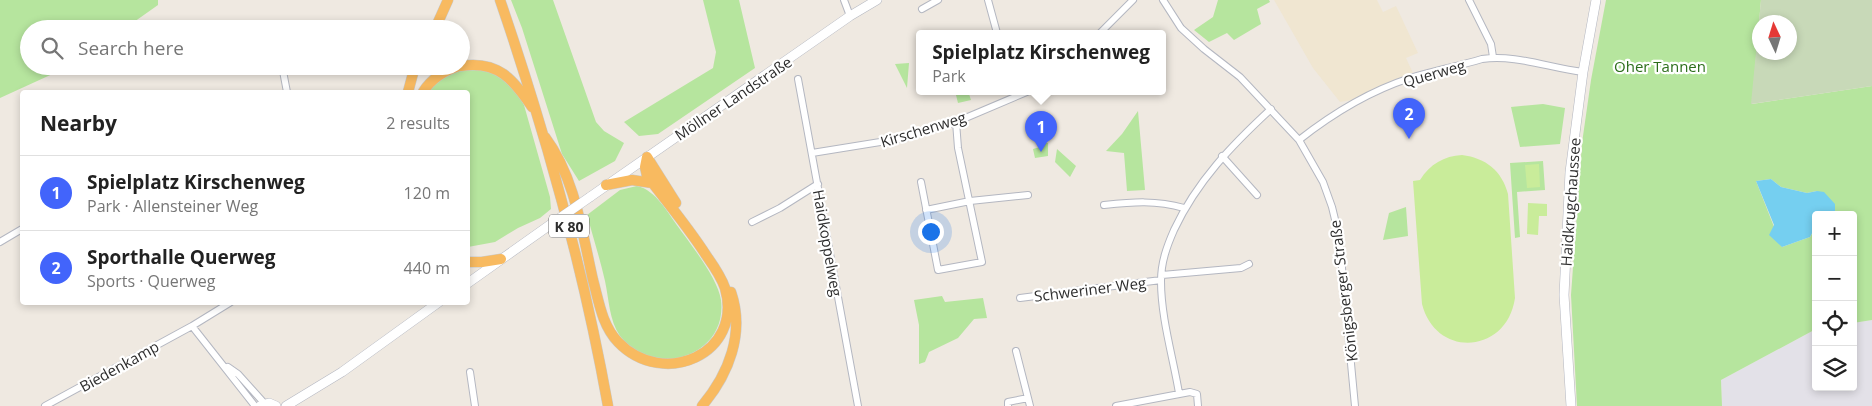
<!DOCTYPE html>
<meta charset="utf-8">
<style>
body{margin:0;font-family:"Open Sans",sans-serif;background:#f6f6f6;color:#222}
.controls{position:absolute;right:15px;bottom:15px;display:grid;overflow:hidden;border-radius:5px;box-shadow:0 2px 8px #0003}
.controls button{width:45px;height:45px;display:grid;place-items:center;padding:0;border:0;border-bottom:1px solid #e0e0e0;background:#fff;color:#222;font:25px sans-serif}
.compass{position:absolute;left:1752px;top:15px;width:45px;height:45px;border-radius:50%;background:#fff;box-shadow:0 2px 8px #0003;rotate:356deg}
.you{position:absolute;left:930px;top:231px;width:18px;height:18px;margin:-12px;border:4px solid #fff;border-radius:50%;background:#1a73e8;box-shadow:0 0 0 8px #1a73e833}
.badge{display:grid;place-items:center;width:32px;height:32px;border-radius:50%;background:#4264fb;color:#fff;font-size:16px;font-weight:700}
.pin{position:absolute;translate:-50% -41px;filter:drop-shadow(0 1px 2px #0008)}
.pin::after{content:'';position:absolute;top:26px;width:18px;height:15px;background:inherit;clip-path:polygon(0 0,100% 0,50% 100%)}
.popup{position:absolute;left:916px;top:30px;width:250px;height:65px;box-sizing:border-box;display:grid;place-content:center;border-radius:5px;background:#fff;filter:drop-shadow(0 1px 4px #0005);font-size:16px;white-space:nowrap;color:#767676}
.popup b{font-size:19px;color:#222}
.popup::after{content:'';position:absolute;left:50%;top:100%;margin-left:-10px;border:10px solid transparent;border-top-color:#fff}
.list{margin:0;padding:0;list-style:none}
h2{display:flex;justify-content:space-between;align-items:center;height:65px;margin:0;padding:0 20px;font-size:21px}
h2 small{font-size:16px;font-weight:400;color:#767676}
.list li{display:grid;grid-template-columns:32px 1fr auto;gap:15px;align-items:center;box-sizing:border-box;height:75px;padding:0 20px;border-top:1px solid #e0e0e0}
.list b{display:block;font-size:19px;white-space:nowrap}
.list p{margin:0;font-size:16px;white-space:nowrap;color:#767676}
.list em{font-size:16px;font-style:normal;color:#767676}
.icon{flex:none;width:28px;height:28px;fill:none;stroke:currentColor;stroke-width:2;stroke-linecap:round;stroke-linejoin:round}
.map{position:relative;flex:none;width:1872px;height:406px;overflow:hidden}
.search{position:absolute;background:#fff;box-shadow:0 2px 8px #0003;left:20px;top:20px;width:450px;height:55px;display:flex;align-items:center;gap:12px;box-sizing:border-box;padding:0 18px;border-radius:28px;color:#767676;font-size:19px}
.panel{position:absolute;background:#fff;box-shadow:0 2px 8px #0003;left:20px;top:90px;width:450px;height:215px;border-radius:5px}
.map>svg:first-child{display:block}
.industrial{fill:#e3e1e8}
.education{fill:#f0e6d1}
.green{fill:#b6e59e}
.cemetery{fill:#c8d9b8;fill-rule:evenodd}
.pitch{fill:#c9ec9a}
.water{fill:#75cff0}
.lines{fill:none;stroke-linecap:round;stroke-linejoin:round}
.minor-casing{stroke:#b4b7c1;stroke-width:8}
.secondary-casing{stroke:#b4b7c1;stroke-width:10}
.trunk-casing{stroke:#c9c9c9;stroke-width:11}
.minor{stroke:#fff;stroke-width:6}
.secondary{stroke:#fff;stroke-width:9}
.trunk{stroke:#f8ba60;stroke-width:10}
.secondary-bridge-casing{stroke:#b4b7c1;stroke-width:10;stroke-linecap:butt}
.secondary-bridge{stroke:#fff;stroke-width:9}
.labels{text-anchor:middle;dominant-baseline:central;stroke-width:4.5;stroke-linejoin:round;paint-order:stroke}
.shield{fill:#fff;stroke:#6d6d6d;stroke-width:1}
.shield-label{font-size:14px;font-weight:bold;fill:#2e2e2e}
.park-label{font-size:15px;fill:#2c6e1b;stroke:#fff}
.street-label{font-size:15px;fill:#2e2e2e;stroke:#fff}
</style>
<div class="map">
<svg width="1872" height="406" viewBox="0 0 1872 406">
<rect width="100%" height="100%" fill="#efe9e1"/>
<path class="industrial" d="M1872 320V406H1722L1721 380 1816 329V387H1853V323Z"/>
<path class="education" d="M1274 0H1377L1383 12 1396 6 1418 53 1406 58 1413 73 1393 80 1352 100 1340 102 1313 68Z"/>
<path class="green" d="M0 0H158V5L124 29H29V66H70L0 98Z
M511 0H553L596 122 604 131 624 143 615 161 579 181 562 154 522 28Z
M703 0H739L755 68 658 134 639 136 624 122 713 68 716 52Z
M1218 0H1269L1270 2 1257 9 1261 24 1234 40 1227 33 1209 42 1194 30 1213 17Z
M1606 0H1761L1752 104 1872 86V320L1853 323V215H1826L1835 211 1817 191 1807 193 1781 187 1771 179 1756 181 1782 247 1810 237 1816 226V329L1721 380 1722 406H1577L1571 295 1582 143 1591 80Z
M909 63 907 88 895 64Z
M461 70H483L493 73 514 87 524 105 550 197 551 209 540 218 518 228 495 242 468 247V92H426L442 77Z
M955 91H968L971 100 958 103Z
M1543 104 1565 108 1560 144 1520 147 1511 107Z
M1138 111 1145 190 1127 191 1124 153 1106 151 1122 134Z
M1042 143H1048V156L1035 158 1033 149 1040 147Z
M1057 149 1076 166 1070 177 1055 162Z
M1543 161 1545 190 1517 192 1520 237 1515 238 1510 163Z
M637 186C656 190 668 213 679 228 692 246 718 279 721 300 728 357 653 380 620 336 609 320 609 299 605 281 600 259 593 237 587 215L620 190Z
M1406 207 1408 236 1383 240 1389 213Z
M942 296 945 302 983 298 987 318 974 319 958 338 929 352 925 362 919 364V325L914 300Z"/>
<path class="cemetery" d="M1761 0H1872V86L1751 104ZM1760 22H1790V52H1760Z"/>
<path class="pitch" d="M1462 155C1486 158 1502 171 1508 194L1515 298C1507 354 1436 359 1422 304L1413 181 1420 180C1430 164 1444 156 1462 155Z
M1539 164 1540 187 1527 188 1525 165Z
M1528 203 1547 204V216H1539L1538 235 1527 234Z"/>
<path class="water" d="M1771 179 1781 187 1807 193 1817 191 1824 192 1835 204V211L1826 215H1816V226L1810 237 1782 247 1769 235 1774 225 1756 181Z"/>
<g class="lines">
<defs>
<path id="minor" d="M844 0 850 16
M988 0 997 33
M1163 0 1181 28 1204 49 1240 77 1299 140 1323 182 1332 207 1339 236 1355 406
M1469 0 1491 44 1493 57
M922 9 938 0
M1100 33 1133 0
M282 66 287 92
M798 79 858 406
M1299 140C1332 114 1370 91 1410 78 1434 71 1458 66 1482 59 1515 54 1549 68 1583 72
M812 153 905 138 956 122 1029 91
M1222 156 1257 195
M921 182 938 270 982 262 958 148 956 122
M1104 205C1133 202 1156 200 1184 208
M926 210 970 201 1028 195
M752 222 780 208 818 184
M0 242 22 229
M1162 275 1241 268 1249 264
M1020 298 1161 280
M192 326 255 406
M1016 351 1028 398
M228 367 238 374 265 404
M470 372 475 406
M1179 393C1173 357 1161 318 1161 281 1161 262 1167 246 1174 230 1197 181 1232 145 1271 109
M45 406 192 326 231 302
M1008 406V402L1028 398 1030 406
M1116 406 1190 392 1197 394 1198 406"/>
<path id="secondary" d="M590 197 850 16 877 0
M468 283 554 222
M260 406 269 403 276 406
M286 406 342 372 439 302
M1571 406 1564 295 1570 172 1583 72 1596 0"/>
<path id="trunk" d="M500 0C546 134 583 266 608 406
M435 29 448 0
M461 66C498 60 514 80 532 107
M408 92 415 66
M423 92C431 79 443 71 459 66
M545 137C575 177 582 232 593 280 599 302 602 325 618 342 663 389 744 354 725 288 721 276 713 265 706 255 688 227 667 202 647 176L645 167 647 157
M647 157 676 203
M606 185 632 180 652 183
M468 262H482L501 259
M702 406C729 374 745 333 731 292"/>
</defs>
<use href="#minor" class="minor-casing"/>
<use href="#secondary" class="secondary-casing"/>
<use href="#trunk" class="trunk-casing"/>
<use href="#minor" class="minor"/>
<use href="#secondary" class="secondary"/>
<use href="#trunk" class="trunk"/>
<defs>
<path id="secondary-bridge" d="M554 222 590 197"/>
</defs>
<use href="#secondary-bridge" class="secondary-bridge-casing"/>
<use href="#secondary-bridge" class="secondary-bridge"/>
</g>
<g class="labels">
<rect class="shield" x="549" y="214.5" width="40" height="23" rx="4"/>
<g class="shield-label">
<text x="569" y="226">K 80</text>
</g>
<g class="park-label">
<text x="1660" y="66">Oher Tannen</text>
</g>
<g class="street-label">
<text transform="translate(1434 73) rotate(-16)">Querweg</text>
<text transform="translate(733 98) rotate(-34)">Möllner Landstraße</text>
<text transform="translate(923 129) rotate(-17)">Kirschenweg</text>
<text transform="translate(1570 202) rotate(-86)">Haidkrugchaussee</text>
<text transform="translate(828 243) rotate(80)">Haidkoppelweg</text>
<text transform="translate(1090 289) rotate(-7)">Schweriner Weg</text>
<text transform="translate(1343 291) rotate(-97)">Königsberger Straße</text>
<text transform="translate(119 366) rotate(-29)">Biedenkamp</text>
</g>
</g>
</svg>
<div class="controls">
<button>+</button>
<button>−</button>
<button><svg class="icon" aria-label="locate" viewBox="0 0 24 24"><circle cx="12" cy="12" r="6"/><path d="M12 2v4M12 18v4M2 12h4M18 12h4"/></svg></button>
<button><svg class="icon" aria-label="layers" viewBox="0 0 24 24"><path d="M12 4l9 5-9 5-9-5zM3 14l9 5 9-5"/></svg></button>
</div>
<svg class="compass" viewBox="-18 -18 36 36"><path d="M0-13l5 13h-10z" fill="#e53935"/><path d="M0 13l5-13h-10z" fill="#767676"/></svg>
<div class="you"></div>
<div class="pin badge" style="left:1041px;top:152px">1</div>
<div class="popup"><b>Spielplatz Kirschenweg</b>Park</div>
<div class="pin badge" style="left:1409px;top:139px">2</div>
<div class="search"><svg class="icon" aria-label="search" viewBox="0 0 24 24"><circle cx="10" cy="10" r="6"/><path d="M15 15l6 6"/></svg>Search here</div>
<section class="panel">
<h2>Nearby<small>2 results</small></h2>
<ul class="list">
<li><span class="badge">1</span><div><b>Spielplatz Kirschenweg</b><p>Park · Allensteiner Weg</p></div><em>120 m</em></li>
<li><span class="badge">2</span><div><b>Sporthalle Querweg</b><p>Sports · Querweg</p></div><em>440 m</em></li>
</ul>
</section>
</div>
